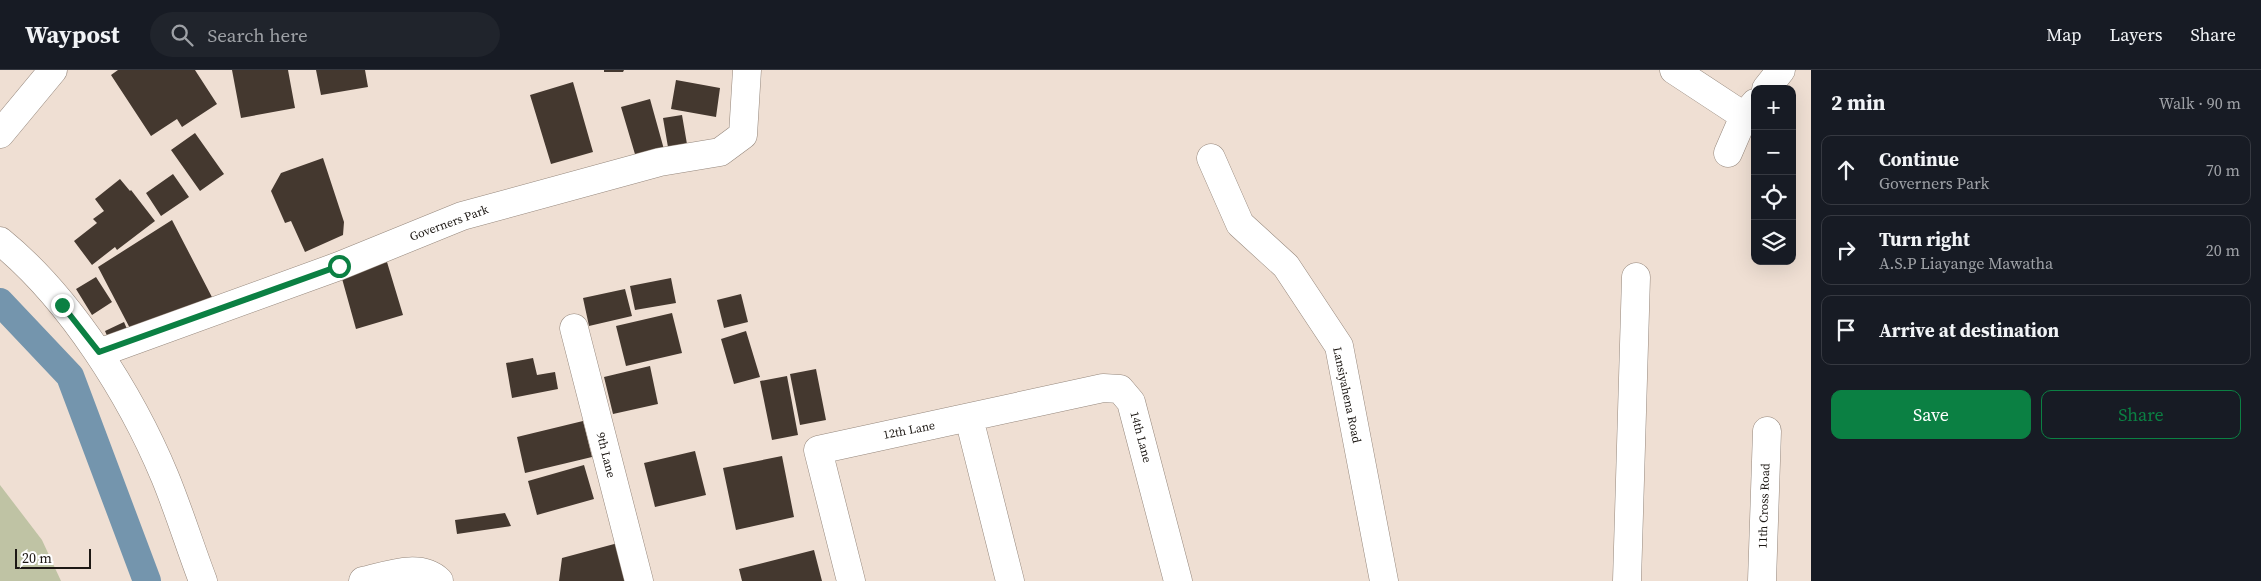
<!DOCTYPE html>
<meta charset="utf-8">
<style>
body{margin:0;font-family:"Source Serif 4",serif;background:#20242c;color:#f1f3f6}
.controls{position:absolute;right:15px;top:15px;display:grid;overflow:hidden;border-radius:10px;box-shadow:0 5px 20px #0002}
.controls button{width:45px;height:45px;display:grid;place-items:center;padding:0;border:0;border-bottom:1px solid #363941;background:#171b24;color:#f1f3f6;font:25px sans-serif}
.scale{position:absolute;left:15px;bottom:12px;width:76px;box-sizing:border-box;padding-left:5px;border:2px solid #1d1814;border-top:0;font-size:14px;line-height:18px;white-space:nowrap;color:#1d1814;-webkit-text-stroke:4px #fff;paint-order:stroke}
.stop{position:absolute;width:15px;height:15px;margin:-11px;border:4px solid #0b8043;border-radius:50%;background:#fff}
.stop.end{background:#0b8043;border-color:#fff;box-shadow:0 1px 5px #0008}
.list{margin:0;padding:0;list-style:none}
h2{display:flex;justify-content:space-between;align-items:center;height:65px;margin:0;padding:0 20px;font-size:21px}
h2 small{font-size:16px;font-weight:400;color:#9ea1a6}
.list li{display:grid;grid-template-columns:32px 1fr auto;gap:15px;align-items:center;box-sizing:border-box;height:70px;margin:0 10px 10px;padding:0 10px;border:1px solid #363941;border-radius:10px}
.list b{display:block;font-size:19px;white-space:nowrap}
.list p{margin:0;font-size:16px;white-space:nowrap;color:#9ea1a6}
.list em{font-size:16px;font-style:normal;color:#9ea1a6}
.actions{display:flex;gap:10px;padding:15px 20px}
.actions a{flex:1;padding:11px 0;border:1px solid #0b8043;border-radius:10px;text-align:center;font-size:18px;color:#0b8043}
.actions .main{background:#0b8043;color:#fff}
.icon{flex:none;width:28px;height:28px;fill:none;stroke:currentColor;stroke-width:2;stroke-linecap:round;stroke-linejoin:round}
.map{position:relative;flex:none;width:1811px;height:511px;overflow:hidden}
header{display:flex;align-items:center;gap:30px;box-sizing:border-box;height:70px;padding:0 25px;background:#171b24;border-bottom:1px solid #363941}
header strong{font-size:24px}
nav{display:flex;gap:28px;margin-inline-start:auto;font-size:18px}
.search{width:350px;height:45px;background:#20242c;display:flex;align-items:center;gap:12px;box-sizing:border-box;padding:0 18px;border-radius:28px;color:#9ea1a6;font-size:19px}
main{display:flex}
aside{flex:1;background:#171b24}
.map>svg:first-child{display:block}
.green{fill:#bfc3a4}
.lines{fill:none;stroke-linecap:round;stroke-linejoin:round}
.canal{stroke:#7495ad;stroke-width:28}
.building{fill:#44382f}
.minor-casing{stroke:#95877c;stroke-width:29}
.minor{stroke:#fff;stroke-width:28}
.route{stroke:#0b8043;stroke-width:6}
.labels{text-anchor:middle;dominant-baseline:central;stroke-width:5;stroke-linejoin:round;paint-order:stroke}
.street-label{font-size:12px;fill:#1d1814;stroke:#fff}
</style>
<header>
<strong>Waypost</strong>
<div class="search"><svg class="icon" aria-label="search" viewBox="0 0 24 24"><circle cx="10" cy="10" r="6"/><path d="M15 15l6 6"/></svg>Search here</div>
<nav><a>Map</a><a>Layers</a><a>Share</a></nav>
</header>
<main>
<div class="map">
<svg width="1811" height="511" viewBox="0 0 1811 511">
<rect width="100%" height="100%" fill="#efdfd3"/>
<path class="green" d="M0 415 42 470 61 511H0Z"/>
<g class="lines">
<path class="canal" d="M0 232 70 306 147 511"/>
</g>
<path class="building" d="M118 0H195L217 34 182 57 177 49 151 66 111 5Z
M232 0H288L295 38 241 48Z
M316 0H365L368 17 321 25Z
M604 0H624L623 2H604Z
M676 10 720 18 716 47 671 39Z
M573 12 593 82 551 94 530 25Z
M650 29 665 83 637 91 621 37Z
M682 45 688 80 669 83 663 48Z
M195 63 224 104 200 121 171 80Z
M323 88 344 152 343 165 305 182 291 151 285 153 271 121 281 103Z
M173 104 189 127 161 146 146 123Z
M120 109 130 121 131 120 155 151 117 180 115 177 92 195 74 171 97 153 93 149 104 141 95 129Z
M172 150 214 231 134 266 98 197Z
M387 192 403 245 356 259 341 205Z
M96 207 112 232 92 245 76 219Z
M671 208 676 233 635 240 630 216Z
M625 219 632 246 589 256 583 228Z
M741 224 748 252 724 258 717 230Z
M672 243 682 283 626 296 616 256Z
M124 252 130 266 111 275 105 261Z
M746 261 760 307 734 314 721 269Z
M533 288 537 305 555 302 558 319 512 328 506 293Z
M650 296 658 334 613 344 604 307Z
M816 299 826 350 800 355 790 304Z
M787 306 798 365 772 370 760 311Z
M583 351 592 387 525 403 517 367Z
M695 381 706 425 655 437 644 393Z
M782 386 794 447 736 460 723 398Z
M584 395 594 429 537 445 528 411Z
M505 443 511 456 457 464 455 450Z
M618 473 628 511H559L562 488Z
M814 480 822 511H742L739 499Z"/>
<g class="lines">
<defs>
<path id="minor" d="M1674 0 1744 46
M1766 19 1781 0
M0 64 53 0
M1728 83 1744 46 1755 33
M1211 88 1240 154 1286 196 1339 276 1384 511
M0 171C70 228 131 325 165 407 179 441 190 477 203 511
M574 258 639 511
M99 283 339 196 462 146 660 92 720 82 743 65 747 0
M969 348 1010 511
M363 511C386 506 420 492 439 511
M851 511 818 380 1103 318 1120 319 1131 332 1178 511
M1627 511 1636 207
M1762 511 1767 361"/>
</defs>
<use href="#minor" class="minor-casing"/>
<use href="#minor" class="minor"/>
</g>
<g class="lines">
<path class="route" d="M62 235 99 282 339 196"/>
</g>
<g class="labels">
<g class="street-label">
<text transform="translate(449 153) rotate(-20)">Governers Park</text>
<text transform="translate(1347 325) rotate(78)">Lansiyahena Road</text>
<text transform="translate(909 360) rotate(-11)">12th Lane</text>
<text transform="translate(1141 367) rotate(75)">14th Lane</text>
<text transform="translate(606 385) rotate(76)">9th Lane</text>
<text transform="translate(1764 436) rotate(-88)">11th Cross Road</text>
</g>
</g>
</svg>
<div class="controls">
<button>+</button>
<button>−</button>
<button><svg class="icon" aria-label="locate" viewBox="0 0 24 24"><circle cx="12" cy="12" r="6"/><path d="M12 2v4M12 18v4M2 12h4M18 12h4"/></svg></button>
<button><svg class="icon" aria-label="layers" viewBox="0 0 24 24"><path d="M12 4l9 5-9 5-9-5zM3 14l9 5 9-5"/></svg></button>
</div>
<div class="scale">20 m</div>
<div class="stop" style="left:339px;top:196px"></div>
<div class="stop end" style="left:62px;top:235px"></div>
</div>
<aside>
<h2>2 min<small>Walk · 90 m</small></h2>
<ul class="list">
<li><svg class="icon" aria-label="ahead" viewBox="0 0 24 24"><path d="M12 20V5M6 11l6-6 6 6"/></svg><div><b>Continue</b><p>Governers Park</p></div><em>70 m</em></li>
<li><svg class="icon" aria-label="right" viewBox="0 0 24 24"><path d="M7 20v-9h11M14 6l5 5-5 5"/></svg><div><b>Turn right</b><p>A.S.P Liayange Mawatha</p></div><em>20 m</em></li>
<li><svg class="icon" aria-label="arrive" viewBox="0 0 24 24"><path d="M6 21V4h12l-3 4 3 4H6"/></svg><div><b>Arrive at destination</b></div></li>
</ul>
<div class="actions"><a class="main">Save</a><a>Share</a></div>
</aside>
</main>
